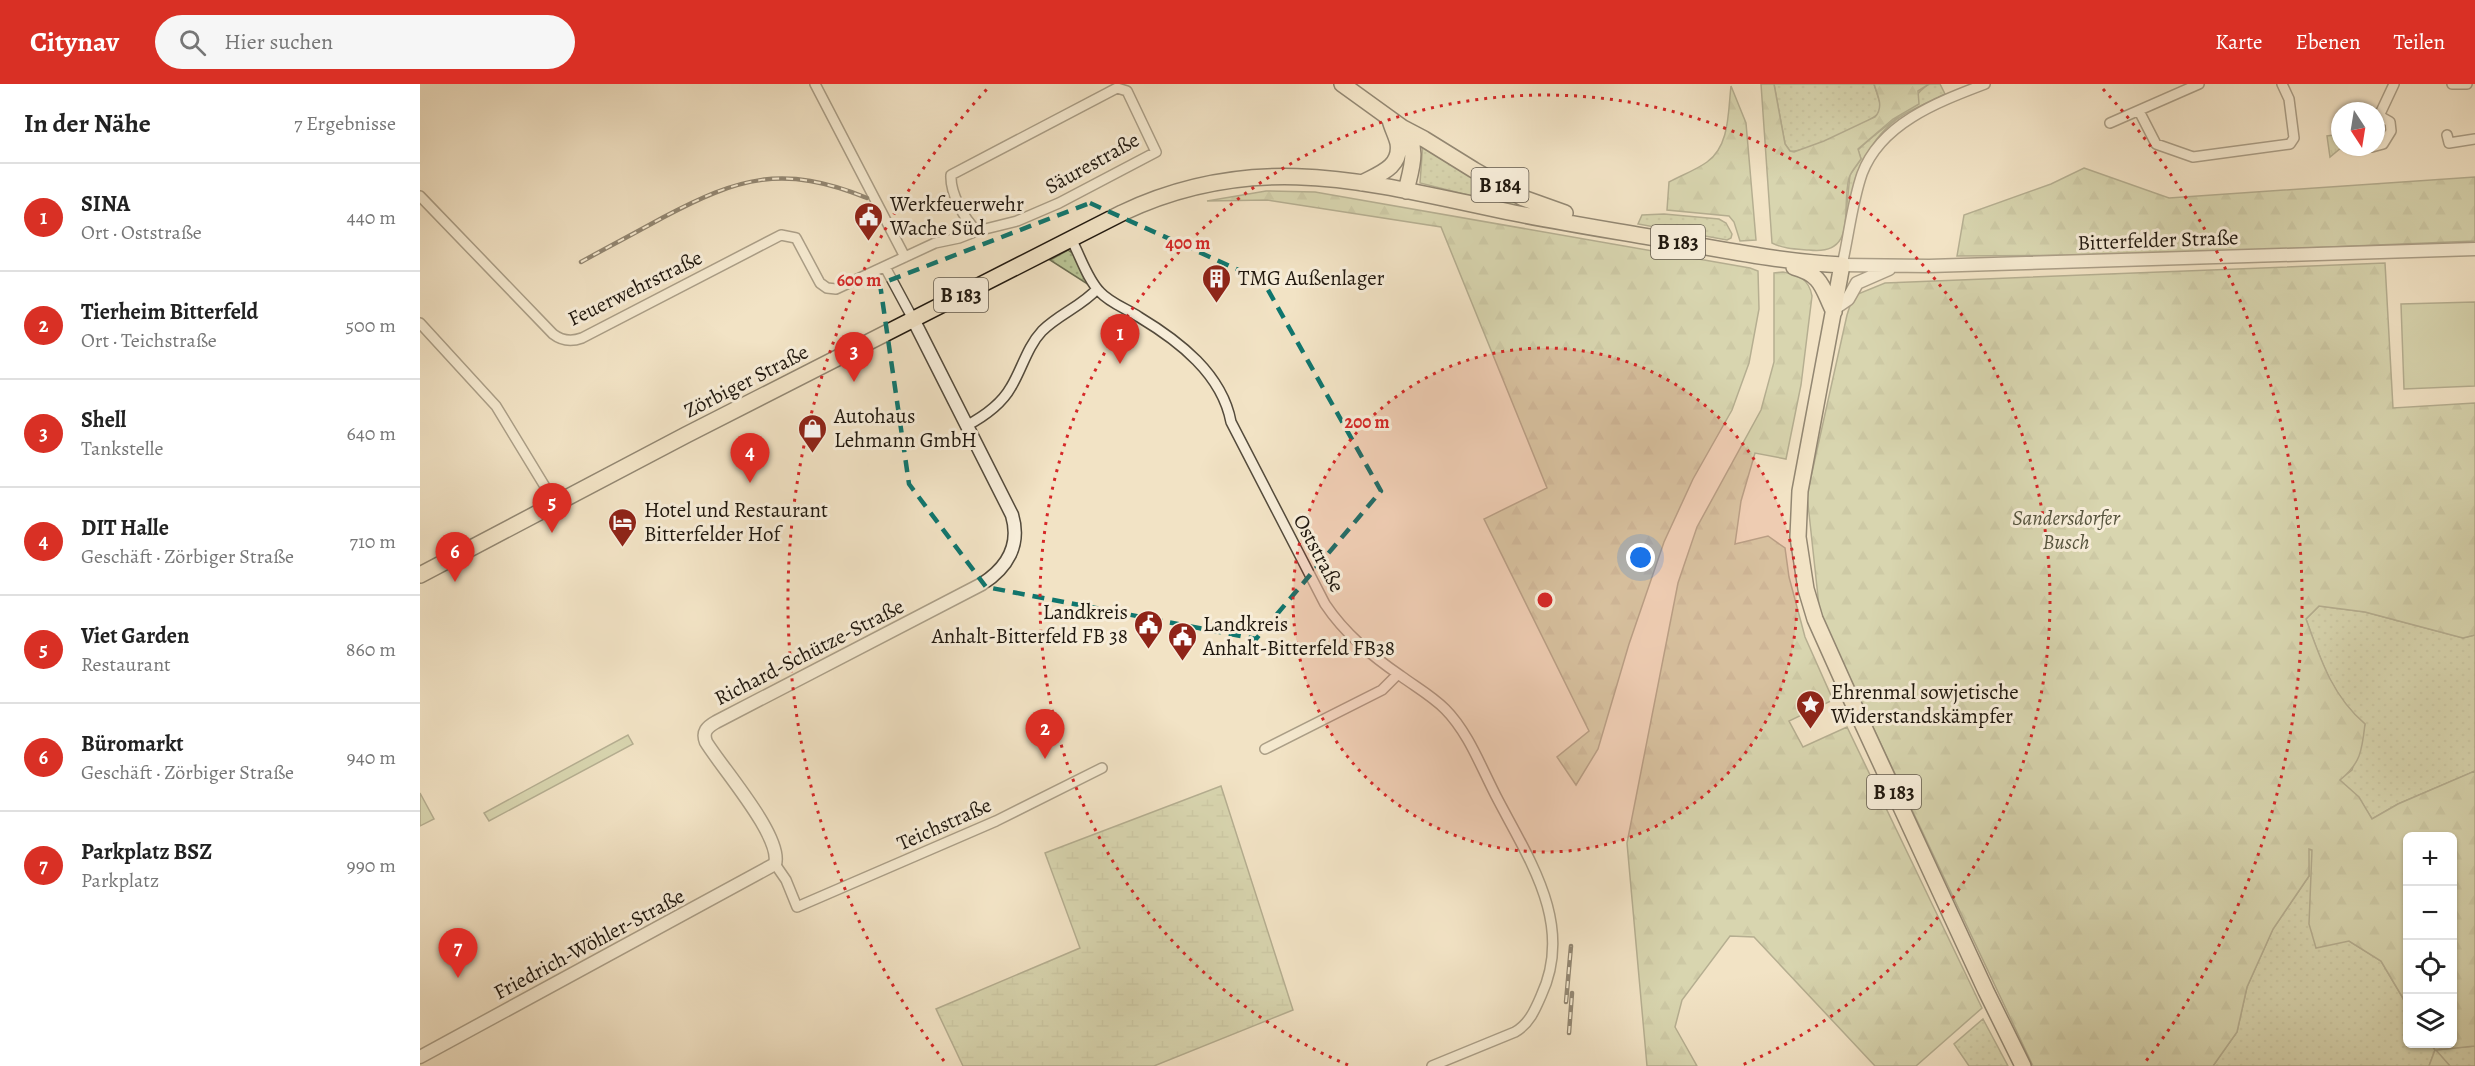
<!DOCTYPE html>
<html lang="de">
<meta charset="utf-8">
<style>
body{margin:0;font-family:Alegreya,serif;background:#f6f6f6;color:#222}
.controls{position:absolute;right:18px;bottom:18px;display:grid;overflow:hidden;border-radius:9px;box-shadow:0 2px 4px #0004}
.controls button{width:54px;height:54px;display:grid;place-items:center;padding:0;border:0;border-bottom:2px solid #e0e0e0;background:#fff;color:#222;font:30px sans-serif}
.compass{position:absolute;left:1911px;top:18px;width:54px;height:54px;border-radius:50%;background:#fff;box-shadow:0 2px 4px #0004;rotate:168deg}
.you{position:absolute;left:1221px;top:474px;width:21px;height:21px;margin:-15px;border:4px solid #fff;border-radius:50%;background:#1a73e8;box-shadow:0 0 0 9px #1a73e833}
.badge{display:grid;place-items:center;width:39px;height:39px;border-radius:50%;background:#d93025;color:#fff;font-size:20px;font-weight:700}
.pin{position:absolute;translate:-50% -50px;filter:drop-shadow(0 2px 3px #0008)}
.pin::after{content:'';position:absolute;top:32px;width:21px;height:18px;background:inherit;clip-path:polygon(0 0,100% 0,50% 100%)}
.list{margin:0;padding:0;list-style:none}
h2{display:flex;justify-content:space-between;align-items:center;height:78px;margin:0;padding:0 24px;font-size:26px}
h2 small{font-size:20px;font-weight:400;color:#767676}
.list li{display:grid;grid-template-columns:39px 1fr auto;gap:18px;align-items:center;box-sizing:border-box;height:108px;padding:0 24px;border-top:2px solid #e0e0e0}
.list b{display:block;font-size:22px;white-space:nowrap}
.list p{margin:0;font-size:20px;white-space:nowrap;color:#767676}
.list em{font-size:20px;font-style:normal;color:#767676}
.icon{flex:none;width:33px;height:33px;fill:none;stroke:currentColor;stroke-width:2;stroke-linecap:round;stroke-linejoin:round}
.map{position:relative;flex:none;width:2055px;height:982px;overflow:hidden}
header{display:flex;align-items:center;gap:36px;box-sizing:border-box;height:84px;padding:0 30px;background:#d93025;color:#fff}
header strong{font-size:28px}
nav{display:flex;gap:33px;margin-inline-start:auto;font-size:21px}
.search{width:420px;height:54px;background:#f6f6f6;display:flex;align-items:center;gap:15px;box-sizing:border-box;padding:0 21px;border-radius:33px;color:#767676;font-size:22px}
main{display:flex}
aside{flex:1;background:#fff}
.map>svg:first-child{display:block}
.grass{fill:url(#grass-dots);stroke:#6c6e52;stroke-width:1.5}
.forest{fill:url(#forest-firs);stroke:#6c6e52;stroke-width:1.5}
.wetland{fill:url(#wetland-marsh);stroke:#6c6e52;stroke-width:1.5}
.park{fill:url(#park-tufts);stroke:#6c6e52;stroke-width:1.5}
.pitch{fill:#b9c495;stroke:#6c6e52;stroke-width:1.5}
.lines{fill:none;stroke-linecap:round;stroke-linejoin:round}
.minor-casing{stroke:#544b3c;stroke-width:12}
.tertiary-casing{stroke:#544b3c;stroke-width:15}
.primary-casing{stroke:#20180f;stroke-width:18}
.minor{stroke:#f7edd9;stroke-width:9}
.tertiary{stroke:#f7edd9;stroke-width:12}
.primary{stroke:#f2e3c5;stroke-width:15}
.rail-casing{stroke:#20180f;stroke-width:4.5}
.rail{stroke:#f7edd9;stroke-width:2;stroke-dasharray:7;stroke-linecap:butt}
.marked{fill:none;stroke:#0f766e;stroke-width:4.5;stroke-dasharray:12 8;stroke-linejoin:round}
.ring{fill:none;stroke:#d62828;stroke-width:3;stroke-dasharray:3 6}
.labels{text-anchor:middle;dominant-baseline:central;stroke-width:6;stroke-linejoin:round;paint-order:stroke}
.shield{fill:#f7edd9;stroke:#60584c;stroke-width:1.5}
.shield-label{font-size:20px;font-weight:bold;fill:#20180f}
.street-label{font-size:21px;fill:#20180f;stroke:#f7edd9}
.poi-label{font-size:21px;fill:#20180f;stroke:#f7edd9;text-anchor:start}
.park-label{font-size:21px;font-style:italic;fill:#56543e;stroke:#f7edd9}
.centre{fill:#d62828;stroke:#f7edd9;stroke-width:3}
.ring-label{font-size:18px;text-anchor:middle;font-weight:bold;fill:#d62828;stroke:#f7edd9;stroke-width:6;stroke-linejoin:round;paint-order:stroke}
</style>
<header>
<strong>Citynav</strong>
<div class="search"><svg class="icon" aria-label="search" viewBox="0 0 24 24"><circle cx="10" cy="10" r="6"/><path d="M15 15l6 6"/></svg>Hier suchen</div>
<nav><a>Karte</a><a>Ebenen</a><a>Teilen</a></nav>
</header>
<main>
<aside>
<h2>In der Nähe<small>7 Ergebnisse</small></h2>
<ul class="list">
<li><span class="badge">1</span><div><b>SINA</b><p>Ort · Oststraße</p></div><em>440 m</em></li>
<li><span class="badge">2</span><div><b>Tierheim Bitterfeld</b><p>Ort · Teichstraße</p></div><em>500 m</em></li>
<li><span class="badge">3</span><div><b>Shell</b><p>Tankstelle</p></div><em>640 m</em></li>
<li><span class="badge">4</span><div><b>DIT Halle</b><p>Geschäft · Zörbiger Straße</p></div><em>710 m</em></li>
<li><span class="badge">5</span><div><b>Viet Garden</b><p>Restaurant</p></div><em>860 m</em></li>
<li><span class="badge">6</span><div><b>Büromarkt</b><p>Geschäft · Zörbiger Straße</p></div><em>940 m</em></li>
<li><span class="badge">7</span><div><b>Parkplatz BSZ</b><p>Parkplatz</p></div><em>990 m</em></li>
</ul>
</aside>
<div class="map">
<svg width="2055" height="982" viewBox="0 0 2055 982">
<defs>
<pattern id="grass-dots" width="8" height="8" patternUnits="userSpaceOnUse" patternTransform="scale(1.5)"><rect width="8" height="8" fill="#b9c495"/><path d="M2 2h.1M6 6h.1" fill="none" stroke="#9fa87f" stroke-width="1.8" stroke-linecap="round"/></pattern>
<pattern id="forest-firs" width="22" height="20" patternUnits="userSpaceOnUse" patternTransform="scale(1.5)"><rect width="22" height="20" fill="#b9c495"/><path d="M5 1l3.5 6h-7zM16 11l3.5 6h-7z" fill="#9fa87f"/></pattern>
<pattern id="wetland-marsh" width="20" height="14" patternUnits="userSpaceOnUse" patternTransform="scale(1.5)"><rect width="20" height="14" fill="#b9c495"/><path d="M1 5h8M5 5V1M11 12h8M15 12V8" fill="none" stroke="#9fa87f"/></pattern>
<pattern id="park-tufts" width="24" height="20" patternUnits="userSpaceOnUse" patternTransform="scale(1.5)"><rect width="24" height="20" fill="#b9c495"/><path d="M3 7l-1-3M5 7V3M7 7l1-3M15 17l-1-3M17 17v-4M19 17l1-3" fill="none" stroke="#9fa87f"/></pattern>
</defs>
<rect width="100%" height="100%" fill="#f2e3c5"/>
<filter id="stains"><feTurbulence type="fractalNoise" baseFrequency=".00333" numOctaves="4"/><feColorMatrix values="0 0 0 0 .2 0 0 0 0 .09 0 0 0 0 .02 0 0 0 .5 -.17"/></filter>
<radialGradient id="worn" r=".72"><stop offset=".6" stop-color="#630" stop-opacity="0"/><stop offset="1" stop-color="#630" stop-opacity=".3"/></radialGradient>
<path class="grass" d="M1354 0H1454L1460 19V28C1450 39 1383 69 1370 67L1365 60Z
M1509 0H1520L1525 10C1512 17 1496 23 1483 31 1440 58 1435 104 1424 149L1430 91 1441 75 1438 66C1452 52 1469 41 1483 28 1494 19 1495 8 1509 0Z
M1003 58 1100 116 1116 128 1000 99Z
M1244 130 1299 135 1306 139 1312 150 1311 154 1307 156 1218 140 1222 131Z
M648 166 655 171 669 201 630 176Z
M1899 522 1945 528 2043 554 2055 551V687L1978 720 1952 735 1938 713 1919 696 1932 686 1945 640C1911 611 1900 575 1886 535Z
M1888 765 1892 766 1929 857 1961 877 1987 921 1988 960H2011L2015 966 2055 962V982H2030L2015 966 2009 982H1793L1817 948 1827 903 1853 845 1889 792Z
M1563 935 1588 982H1549L1534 960Z"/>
<path class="forest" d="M1341 0H1354L1365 60 1370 67 1374 68 1404 57 1455 33C1464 23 1458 12 1454 0H1509L1498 7 1499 20 1473 35 1438 65 1441 75C1437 81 1431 87 1429 94 1421 125 1438 172 1389 166 1376 165 1364 165 1352 159Z
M1311 2 1326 39 1336 156 1320 157 1314 138 1309 132 1247 126 1249 98C1262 91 1276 86 1287 78 1310 62 1308 27 1311 2Z
M1664 84 1749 114 2055 93V157L1713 171 1537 172 1544 131 1631 100Z
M846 107 895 108 1330 184 1338 187 1339 225 1329 279 1312 326 1273 395 1244 458 1209 560 1178 665 1156 701 1137 673 1169 647 1064 435 1127 404 1021 143 847 116 787 117Z
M1965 179 1973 324 2055 319V551L2043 554 1945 528 1899 522 1886 535C1900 574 1912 612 1945 640 1942 666 1941 679 1920 696L1939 713 1952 735 1978 720 2055 687V962L2016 966 2030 982H2009L2015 966 2011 960H2032V752H1988L1987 921 1961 877 1929 857 1896 864 1889 840 1892 766 1889 765V792L1853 845 1827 903 1817 948 1793 982H1613L1400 531 1387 411 1427 231 1433 212 1465 199Z
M1363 188C1379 191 1389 195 1392 212L1381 301 1366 375 1335 369 1321 417 1315 460 1348 452 1365 464 1369 493 1385 553 1413 616 1369 637 1383 663 1427 643 1562 924 1496 982H1455L1334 853 1310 852 1262 916 1255 943 1277 982H1227L1207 759 1258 499 1277 443 1341 326 1354 278V189Z"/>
<path class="wetland" d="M801 702 873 926 734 982H543L516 925 660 864 625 769Z"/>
<path class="park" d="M1920 50V63H1922L1910 73 1907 52Z"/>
<path class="pitch" d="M2055 218V302L1984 305 1981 220Z
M208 651 213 660 69 737 64 729Z
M0 709 14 735 0 742Z"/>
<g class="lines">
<defs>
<path id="minor" d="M395 0 485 173
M2032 0H2047
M1719 27 1736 60 1773 73 1870 60 1874 54 1869 15 1862 0
M1947 27H1949
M1959 32 1974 0
M1690 39 1779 0
M2027 51 2029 59 2055 55
M1952 63 1963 60 1971 47 1970 38 1956 30
M0 112 133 250C142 257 151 258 162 254L361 151 376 154 400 199 407 204 416 205 515 159 539 154 557 147 597 137 639 119 736 68 707 7 697 4 531 91C530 109 544 135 557 147
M651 155C660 171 667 195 680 208 690 219 707 225 719 233 759 257 802 290 811 338L905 520C925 550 952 572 981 592 996 603 1012 612 1025 625 1048 648 1061 683 1076 712 1108 774 1155 840 1121 912 1115 926 1109 940 1095 948L1012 982
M1422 181C1429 151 1432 119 1442 90 1461 39 1518 18 1565 0
M465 183 493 235
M0 239 76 322 135 419
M546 342C563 333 581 321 591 303 602 285 607 263 622 247 639 230 662 222 677 205
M845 665 962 606 978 590
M355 780 366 796 377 823 576 737 682 684"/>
<path id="tertiary" d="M1422 181 1509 182 2055 165
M1415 224 1428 215 1437 199 1469 185
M0 973 355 780C363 753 301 683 286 658 282 648 287 643 296 638L562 500C587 484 601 461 592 431L493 235"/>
<path id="primary" d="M922 0 983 44 1004 55 1054 86 1103 114 1145 129
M983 44C1000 63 991 85 986 107
M942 99C959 90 982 83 978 59 976 51 972 44 970 36
M1374 183C1403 191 1402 204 1414 228
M0 491 266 351 702 129C838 64 954 100 1094 129 1144 139 1195 147 1246 156 1304 166 1363 178 1422 181L1380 407 1378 453 1386 505 1395 535 1425 602 1566 907 1603 982"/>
</defs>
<use href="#minor" class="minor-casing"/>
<use href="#tertiary" class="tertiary-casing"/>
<use href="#primary" class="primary-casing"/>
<use href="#minor" class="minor"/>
<use href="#tertiary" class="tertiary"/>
<use href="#primary" class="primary"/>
<defs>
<path id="rail" d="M161 178C188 163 215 149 242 134 319 93 363 80 447 114
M1146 918 1151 862
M1149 949 1152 909"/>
</defs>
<use href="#rail" class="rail-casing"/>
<use href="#rail" class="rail"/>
</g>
<path d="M0 0H2055V982H0ZM670 119 843 197 961 407 836 555 566 503 489 400 460 200Z" fill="#f2e3c5" fill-opacity=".55" fill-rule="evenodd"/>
<path class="marked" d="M670 119 843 197 961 407 836 555 566 503 489 400 460 200Z"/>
<circle cx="1125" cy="516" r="252" fill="#d62828" fill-opacity=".12"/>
<g class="ring">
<circle cx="1125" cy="516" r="252"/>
<path d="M928 981A505 505 0 1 1 1322 981"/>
<path d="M524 977A757 757 0 0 1 567 5M1683 5A757 757 0 0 1 1726 977"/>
</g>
<defs>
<symbol id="civic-pin" viewBox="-11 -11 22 30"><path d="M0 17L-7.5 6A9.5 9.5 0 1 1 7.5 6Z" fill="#8f2418" stroke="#f7edd9"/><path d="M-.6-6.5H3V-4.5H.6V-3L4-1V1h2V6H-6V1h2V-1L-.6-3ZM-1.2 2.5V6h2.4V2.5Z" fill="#fff"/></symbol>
<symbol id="building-pin" viewBox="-11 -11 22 30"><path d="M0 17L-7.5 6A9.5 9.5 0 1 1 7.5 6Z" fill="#8f2418" stroke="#f7edd9"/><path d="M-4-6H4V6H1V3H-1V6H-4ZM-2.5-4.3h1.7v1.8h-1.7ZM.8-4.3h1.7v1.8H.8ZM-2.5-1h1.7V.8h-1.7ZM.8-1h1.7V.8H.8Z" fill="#fff"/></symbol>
<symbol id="shop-pin" viewBox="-11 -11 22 30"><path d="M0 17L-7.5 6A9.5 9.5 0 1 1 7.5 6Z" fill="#8f2418" stroke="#f7edd9"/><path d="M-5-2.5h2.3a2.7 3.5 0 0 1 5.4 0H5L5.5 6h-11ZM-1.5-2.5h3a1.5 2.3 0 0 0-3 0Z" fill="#fff"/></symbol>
<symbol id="hotel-pin" viewBox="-11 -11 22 30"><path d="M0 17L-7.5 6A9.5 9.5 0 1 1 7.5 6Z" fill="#8f2418" stroke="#f7edd9"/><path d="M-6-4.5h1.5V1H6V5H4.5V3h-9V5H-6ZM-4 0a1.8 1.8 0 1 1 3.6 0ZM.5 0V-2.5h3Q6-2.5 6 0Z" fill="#fff"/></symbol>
<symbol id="sight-pin" viewBox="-11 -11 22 30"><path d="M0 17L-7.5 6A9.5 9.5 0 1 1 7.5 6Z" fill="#8f2418" stroke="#f7edd9"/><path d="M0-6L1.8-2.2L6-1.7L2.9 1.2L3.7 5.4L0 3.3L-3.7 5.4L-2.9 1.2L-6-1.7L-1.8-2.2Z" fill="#fff"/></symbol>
</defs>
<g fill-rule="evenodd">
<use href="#civic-pin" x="432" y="116" width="33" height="45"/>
<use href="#building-pin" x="780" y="178" width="33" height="45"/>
<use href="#shop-pin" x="376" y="328" width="33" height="45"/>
<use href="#hotel-pin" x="186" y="422" width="33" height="45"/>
<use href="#civic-pin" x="712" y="524" width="33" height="45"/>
<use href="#civic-pin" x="746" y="536" width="33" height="45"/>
<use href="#sight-pin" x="1374" y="604" width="33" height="45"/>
</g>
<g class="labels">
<g class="shield">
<rect x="1051.5" y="84" width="57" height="34" rx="4.5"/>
<rect x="1231" y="141" width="54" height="34" rx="4.5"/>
<rect x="514" y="194" width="54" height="34" rx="4.5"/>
<rect x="1447" y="691" width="54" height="34" rx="4.5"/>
</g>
<g class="shield-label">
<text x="1080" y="101">B 184</text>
<text x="1258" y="158">B 183</text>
<text x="541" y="211">B 183</text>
<text x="1474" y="708">B 183</text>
</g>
<g class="street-label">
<text transform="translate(672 79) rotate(-29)">Säurestraße</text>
<text transform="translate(1738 156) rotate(-2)">Bitterfelder Straße</text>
<text transform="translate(215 204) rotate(-26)">Feuerwehrstraße</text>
<text transform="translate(326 297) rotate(-27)">Zörbiger Straße</text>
<text transform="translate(899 469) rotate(62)">Oststraße</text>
<text transform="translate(389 568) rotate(-27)">Richard-Schütze-Straße</text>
<text transform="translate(524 740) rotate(-24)">Teichstraße</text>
<text transform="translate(169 860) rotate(-28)">Friedrich-Wöhler-Straße</text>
</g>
<g class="poi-label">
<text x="470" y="120">Werkfeuerwehr<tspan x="470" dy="24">Wache Süd</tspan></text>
<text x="818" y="194">TMG Außenlager</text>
<text x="414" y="332">Autohaus<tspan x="414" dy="24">Lehmann GmbH</tspan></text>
<text x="224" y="426">Hotel und Restaurant<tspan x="224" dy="24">Bitterfelder Hof</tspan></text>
<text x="708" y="528" text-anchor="end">Landkreis<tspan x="708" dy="24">Anhalt-Bitterfeld FB 38</tspan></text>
<text x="783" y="540">Landkreis<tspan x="783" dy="24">Anhalt-Bitterfeld FB38</tspan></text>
<text x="1411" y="608">Ehrenmal sowjetische<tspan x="1411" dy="24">Widerstandskämpfer</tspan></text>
</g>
<g class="park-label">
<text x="1646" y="434">Sandersdorfer<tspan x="1646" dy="24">Busch</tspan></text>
</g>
</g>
<circle cx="1125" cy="516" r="9" class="centre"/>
<g class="ring-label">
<text x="768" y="165">400 m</text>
<text x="439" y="202">600 m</text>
<text x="947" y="344">200 m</text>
</g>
<rect width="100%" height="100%" filter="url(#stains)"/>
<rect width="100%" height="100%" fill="url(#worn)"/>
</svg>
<div class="controls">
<button>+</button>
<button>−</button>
<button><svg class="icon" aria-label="locate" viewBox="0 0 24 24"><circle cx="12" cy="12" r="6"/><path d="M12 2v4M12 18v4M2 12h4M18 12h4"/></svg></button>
<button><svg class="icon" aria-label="layers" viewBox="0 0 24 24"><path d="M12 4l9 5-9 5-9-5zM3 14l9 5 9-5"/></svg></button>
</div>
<svg class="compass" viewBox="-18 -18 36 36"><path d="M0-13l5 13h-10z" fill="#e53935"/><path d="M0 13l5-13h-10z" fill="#767676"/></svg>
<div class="you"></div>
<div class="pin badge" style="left:700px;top:280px">1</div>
<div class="pin badge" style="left:625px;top:675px">2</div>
<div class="pin badge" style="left:434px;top:298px">3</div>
<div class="pin badge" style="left:330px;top:399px">4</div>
<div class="pin badge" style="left:132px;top:449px">5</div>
<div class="pin badge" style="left:35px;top:498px">6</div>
<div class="pin badge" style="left:38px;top:894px">7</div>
</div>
</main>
